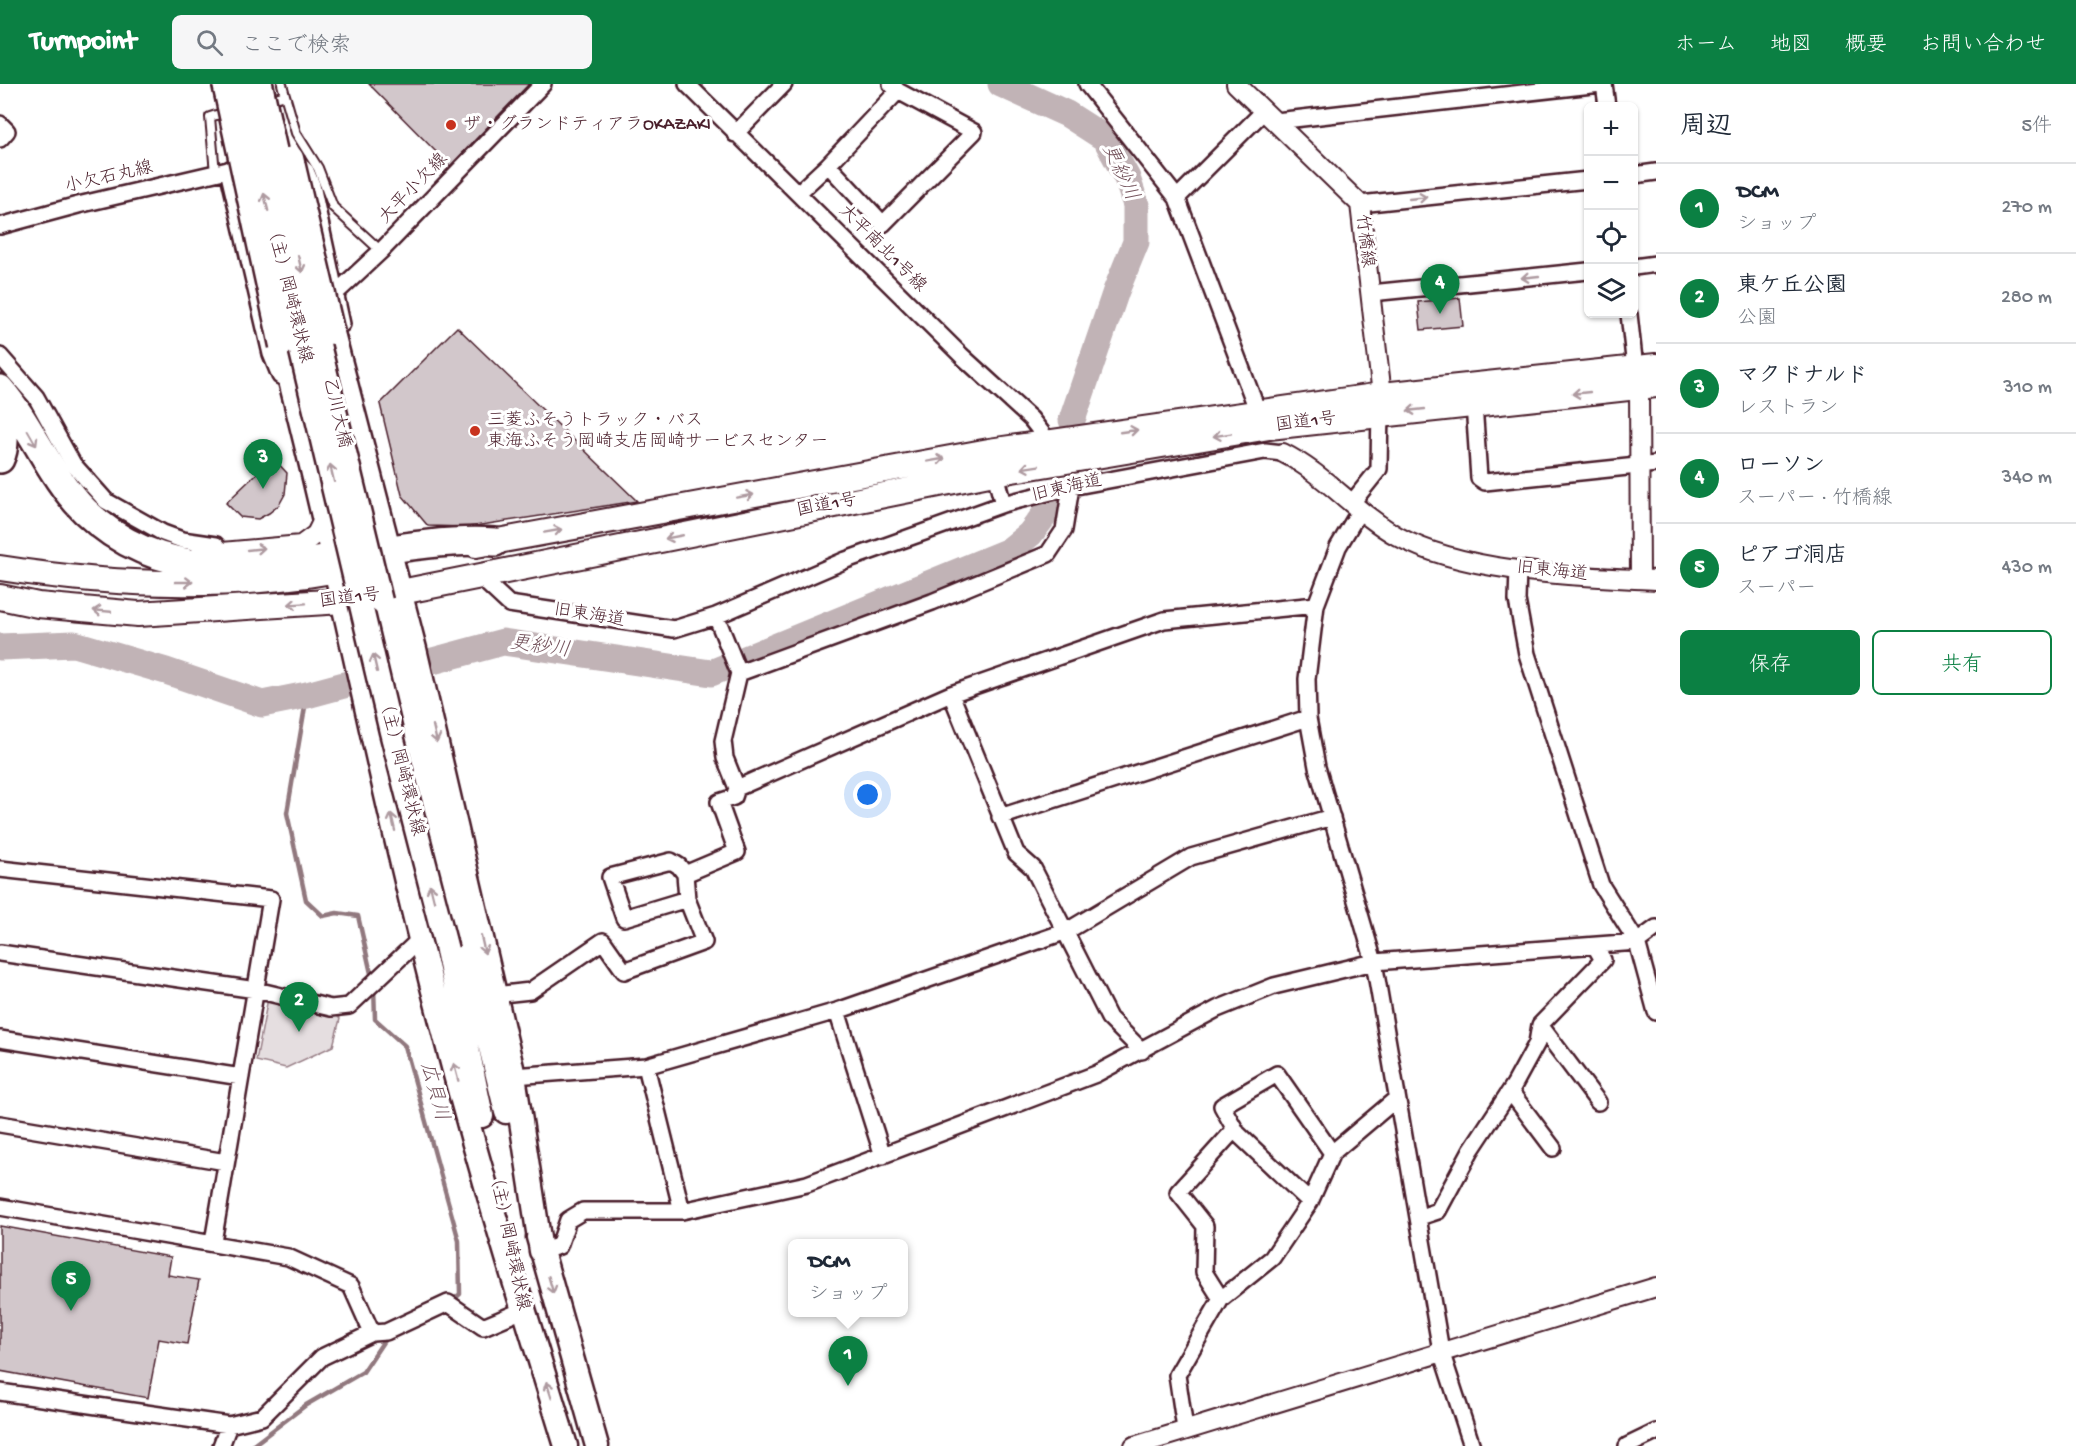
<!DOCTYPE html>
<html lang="ja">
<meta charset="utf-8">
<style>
body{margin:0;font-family:"Gochi Hand","Klee One",sans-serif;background:#f6f6f7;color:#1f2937}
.controls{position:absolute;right:18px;top:18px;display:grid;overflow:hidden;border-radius:9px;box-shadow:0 2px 4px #0004}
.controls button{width:54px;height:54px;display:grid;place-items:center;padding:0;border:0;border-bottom:2px solid #e0e1e3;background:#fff;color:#1f2937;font:30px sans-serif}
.you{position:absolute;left:868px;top:711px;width:21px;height:21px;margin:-15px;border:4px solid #fff;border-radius:50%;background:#1a73e8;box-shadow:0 0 0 9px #1a73e833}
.badge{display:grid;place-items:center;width:39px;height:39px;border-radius:50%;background:#0b8043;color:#fff;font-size:20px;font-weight:700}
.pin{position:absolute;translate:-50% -50px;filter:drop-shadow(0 2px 3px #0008)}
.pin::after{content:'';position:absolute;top:32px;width:21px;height:18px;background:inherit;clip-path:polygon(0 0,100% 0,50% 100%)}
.popup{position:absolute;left:788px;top:1155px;width:120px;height:78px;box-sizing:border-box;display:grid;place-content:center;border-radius:9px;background:#fff;filter:drop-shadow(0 2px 4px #0005);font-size:20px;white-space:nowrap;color:#747a83}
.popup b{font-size:22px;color:#1f2937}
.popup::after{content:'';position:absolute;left:50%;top:100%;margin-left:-12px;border:12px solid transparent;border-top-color:#fff}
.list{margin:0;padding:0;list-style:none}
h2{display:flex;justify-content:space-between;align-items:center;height:78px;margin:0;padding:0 24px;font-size:26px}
h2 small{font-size:20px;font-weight:400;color:#747a83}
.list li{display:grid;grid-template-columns:39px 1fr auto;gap:18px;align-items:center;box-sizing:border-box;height:90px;padding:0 24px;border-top:2px solid #e0e1e3}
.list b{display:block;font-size:22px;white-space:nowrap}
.list p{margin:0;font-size:20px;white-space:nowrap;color:#747a83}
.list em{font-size:20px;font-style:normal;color:#747a83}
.actions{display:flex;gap:12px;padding:18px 24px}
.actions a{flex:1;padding:14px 0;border:2px solid #0b8043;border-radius:9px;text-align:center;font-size:21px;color:#0b8043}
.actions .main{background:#0b8043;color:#fff}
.icon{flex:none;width:33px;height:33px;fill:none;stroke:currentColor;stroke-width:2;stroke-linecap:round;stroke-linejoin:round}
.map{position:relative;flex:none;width:1656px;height:1362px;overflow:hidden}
header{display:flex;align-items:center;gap:36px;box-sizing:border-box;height:84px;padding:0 30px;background:#0b8043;color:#fff}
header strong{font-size:28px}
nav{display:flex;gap:33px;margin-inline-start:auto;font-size:21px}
.search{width:420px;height:54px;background:#f6f6f7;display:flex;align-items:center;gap:15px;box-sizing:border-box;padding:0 21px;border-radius:9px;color:#747a83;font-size:22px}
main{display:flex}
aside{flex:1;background:#fff}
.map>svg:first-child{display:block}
.green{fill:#e5dee0;stroke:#987e86;stroke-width:1.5}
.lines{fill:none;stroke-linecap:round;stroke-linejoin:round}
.stream{stroke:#91787e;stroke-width:4.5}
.river{stroke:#c1b3b6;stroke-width:27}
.building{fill:#d2c7cb;stroke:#4a1f2b;stroke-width:1.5}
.service-casing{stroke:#4a1f2b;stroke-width:12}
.minor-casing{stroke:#4a1f2b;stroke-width:20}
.tertiary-casing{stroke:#4a1f2b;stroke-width:22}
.primary-casing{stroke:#4a1f2b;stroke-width:27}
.trunk-casing{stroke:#4a1f2b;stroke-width:28}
.motorway-casing{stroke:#4a1f2b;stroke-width:32}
.service{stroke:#fff;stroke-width:8}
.minor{stroke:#fff;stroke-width:15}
.tertiary{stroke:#fff;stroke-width:18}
.primary{stroke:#fff;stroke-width:22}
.trunk{stroke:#fff;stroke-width:24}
.motorway{stroke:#fff;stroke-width:27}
.primary-bridge-casing{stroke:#4a1f2b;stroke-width:27;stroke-linecap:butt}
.primary-bridge{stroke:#fff;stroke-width:22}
.oneway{stroke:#ae9aa0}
.poi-dot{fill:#c8321e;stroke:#fff;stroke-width:2}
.labels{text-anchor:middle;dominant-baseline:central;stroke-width:6;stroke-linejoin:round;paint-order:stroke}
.poi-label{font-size:18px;fill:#4a1f2b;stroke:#fff;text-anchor:start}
.street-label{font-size:18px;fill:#4a1f2b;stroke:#fff}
.water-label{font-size:20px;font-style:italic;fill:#74535c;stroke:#fff}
</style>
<header>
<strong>Turnpoint</strong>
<div class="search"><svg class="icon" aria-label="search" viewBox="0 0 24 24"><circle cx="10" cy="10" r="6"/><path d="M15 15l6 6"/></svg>ここで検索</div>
<nav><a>ホーム</a><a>地図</a><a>概要</a><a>お問い合わせ</a></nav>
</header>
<main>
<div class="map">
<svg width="1656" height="1362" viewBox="0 0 1656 1362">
<rect width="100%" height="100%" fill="#fff"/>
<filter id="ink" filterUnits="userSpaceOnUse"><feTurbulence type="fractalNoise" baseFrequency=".0167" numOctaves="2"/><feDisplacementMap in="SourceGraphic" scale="12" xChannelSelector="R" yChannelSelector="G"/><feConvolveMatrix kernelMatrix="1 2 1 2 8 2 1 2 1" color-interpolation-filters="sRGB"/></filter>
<g filter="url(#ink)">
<path class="green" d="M268 914 334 929 340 935 333 962 286 984 256 977Z"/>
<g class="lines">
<path class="stream" d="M307 611 287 729 306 816 323 832 337 829 358 832 372 894
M374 902 375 935 405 962 459 1157 460 1210 452 1217
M252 1362 306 1321 363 1288 387 1252"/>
<path class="river" d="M1001 0 1067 30 1106 55 1127 94 1136 121V158L1116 207 1072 336
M0 563 74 560 166 587 262 620 307 611 503 558 711 589 1009 467 1030 450 1052 421"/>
</g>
<path class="building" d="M369 0H529L450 82Z
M1460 214 1463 242 1421 246 1418 218Z
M457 243 637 417 468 443 428 442 402 411 380 320Z
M273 374 287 389 285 410 279 421 269 429 258 435 240 433 226 419Z
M0 1142 171 1173 168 1191 199 1196 187 1260 159 1255 148 1314 0 1287Z"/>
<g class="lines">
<defs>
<path id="service" d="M285 11 296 49 318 84 333 123 381 167
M266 17 285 11 282 0
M215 89 210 33 229 27"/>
<path id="minor" d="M687 0 963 273 1031 335 1049 358
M1087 0 1177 114
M1604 0 1607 22
M1276 37 1601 0
M0 40 7 47 0 55
M735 50 784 0
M294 75 306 87 312 101 342 240
M828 81 883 140 974 48 898 7 891 0
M228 86 271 270 280 292
M1634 91 1656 88
M798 109 828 81 898 7
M1360 120 1588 96
M0 142 78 121 228 86 248 75
M1634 183 1656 180
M336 209 381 167 543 0
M1371 209 1588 187
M1629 230 1635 284
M0 272 36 313 73 380 106 417 163 449 182 456 216 461 223 469
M1474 320 1479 394 1485 398 1656 380
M1258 328 1177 114 1264 27
M993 383 1003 420
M1351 420 1379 385 1380 322
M1360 426 1338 463 1316 521 1307 595 1308 634 1317 683 1374 878 1441 1267 1472 1362
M1518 485 1517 516 1527 570 1601 801 1637 858 1656 928
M479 492 509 520 674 545 716 532 846 476 1003 420 1071 403 1265 367 1283 369
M716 532 739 589 723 657 725 674 737 704 951 610 1164 536 1316 521
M739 589 932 518 1048 470 1064 446 1071 403
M951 610 1016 769 1033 784 1109 934 1142 967
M1000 733 1308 634
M0 785 271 815 213 1158
M685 790 737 768 719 718 734 713 737 704
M0 869 256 906 331 924 349 922 420 855
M494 911 530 907 603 857 624 887 704 858 687 815 685 790 679 782 671 777 610 793 624 834 687 815
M837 927 883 1072
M1540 941 1598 1018
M0 955 241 993
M646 982 682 1127
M514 992 646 982 837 927 1067 847 1191 773 1332 733
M1510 1007 1553 1064
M0 1040 226 1078
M1310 1118 1237 1049 1222 1022 1277 990 1332 1069
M0 1123 288 1173 351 1202 372 1249
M1420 1133 1438 1127 1471 1066 1514 1001 1537 959 1540 941 1603 876 1595 862
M541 1167 559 1162 568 1136 583 1127H682L807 1100 1096 990 1217 925 1274 902 1374 878 1637 858 1656 844
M1221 1215 1204 1188 1205 1142 1178 1108 1235 1045
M0 1308 229 1341 262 1333 322 1273 372 1249 386 1248 448 1219 483 1243 523 1226
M1185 1345 1177 1291 1221 1215 1272 1174 1310 1118 1332 1069 1396 1015
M221 1362 229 1341
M1627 1362 1656 1348"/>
<path id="tertiary" d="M1236 0 1360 120 1382 311
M1639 303 1640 495
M1283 369C1325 390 1356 429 1397 452 1466 490 1578 492 1656 496
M200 470 301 461 316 450 325 432
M1134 1362 1656 1203"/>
<path id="primary" d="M333 249 415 565 514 992 541 1167
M281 262C333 459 371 658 420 855 451 980 485 1104 523 1226
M381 517 506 1028
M447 866 482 1032
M538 1153 597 1362
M520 1212 566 1362"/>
<path id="trunk" d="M476 461 989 367 1382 311 1656 282
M0 484C121 503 247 507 367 480
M0 513 38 521 138 530 343 517 401 508 994 389 1269 343 1656 301"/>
<path id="motorway" d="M0 305C33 343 49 392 85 427 198 537 362 449 495 458
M0 334C6 345 5 365 0 375"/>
</defs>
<use href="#service" class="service-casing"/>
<use href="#minor" class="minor-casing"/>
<use href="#tertiary" class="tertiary-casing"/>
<use href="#primary" class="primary-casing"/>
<use href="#trunk" class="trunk-casing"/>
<use href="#motorway" class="motorway-casing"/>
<use href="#service" class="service"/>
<use href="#minor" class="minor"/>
<use href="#tertiary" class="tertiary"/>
<use href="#primary" class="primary"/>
<use href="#trunk" class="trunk"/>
<use href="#motorway" class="motorway"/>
<defs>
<path id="primary-bridge" d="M224 0 281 262
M241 0 260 94 391 648 447 866
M261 0 308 215 381 517
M292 74 333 249"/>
</defs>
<use href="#primary-bridge" class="primary-bridge-casing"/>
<use href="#primary-bridge" class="primary-bridge"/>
</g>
<defs><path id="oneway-shaft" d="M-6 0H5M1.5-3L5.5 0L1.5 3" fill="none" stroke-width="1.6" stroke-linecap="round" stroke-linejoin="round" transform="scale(1.5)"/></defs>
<g class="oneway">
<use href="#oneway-shaft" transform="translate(1418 114) rotate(-6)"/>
<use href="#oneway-shaft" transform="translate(266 118) rotate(-104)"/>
<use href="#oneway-shaft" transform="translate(300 180) rotate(77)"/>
<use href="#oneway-shaft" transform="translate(1530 193) rotate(174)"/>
<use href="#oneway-shaft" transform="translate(1581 309) rotate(174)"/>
<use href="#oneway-shaft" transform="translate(1416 326) rotate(174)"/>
<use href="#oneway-shaft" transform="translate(1129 347) rotate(-8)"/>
<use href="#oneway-shaft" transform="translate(1222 351) rotate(171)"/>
<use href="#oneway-shaft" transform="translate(32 354) rotate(60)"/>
<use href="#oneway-shaft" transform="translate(936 376) rotate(-10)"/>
<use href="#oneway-shaft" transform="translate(1030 383) rotate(171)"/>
<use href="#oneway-shaft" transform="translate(332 389) rotate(-103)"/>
<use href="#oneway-shaft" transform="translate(745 412) rotate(-10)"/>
<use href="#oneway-shaft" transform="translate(553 447) rotate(-10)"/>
<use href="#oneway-shaft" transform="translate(674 453) rotate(169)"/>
<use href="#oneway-shaft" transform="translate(256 465) rotate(-6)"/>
<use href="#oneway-shaft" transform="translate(184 498)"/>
<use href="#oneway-shaft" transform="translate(297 520) rotate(176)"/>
<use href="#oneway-shaft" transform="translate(102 527) rotate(-175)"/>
<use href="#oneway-shaft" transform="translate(375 579) rotate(-103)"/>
<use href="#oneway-shaft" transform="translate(435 650) rotate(77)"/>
<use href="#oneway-shaft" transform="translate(393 738) rotate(-103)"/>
<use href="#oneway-shaft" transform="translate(432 809) rotate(-104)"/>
<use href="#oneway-shaft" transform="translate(483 861) rotate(77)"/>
<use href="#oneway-shaft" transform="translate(456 988) rotate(-105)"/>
<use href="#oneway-shaft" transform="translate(551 1201) rotate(74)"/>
<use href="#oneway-shaft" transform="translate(549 1306) rotate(-108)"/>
</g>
</g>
<g class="poi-dot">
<circle cx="451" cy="41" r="6"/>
<circle cx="475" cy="347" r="6"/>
</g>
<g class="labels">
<g class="poi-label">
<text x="463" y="41">ザ・グランドティアラOKAZAKI</text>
<text x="487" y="337">三菱ふそうトラック・バス<tspan x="487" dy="21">東海ふそう岡崎支店岡崎サービスセンター</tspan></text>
</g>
<g class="street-label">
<text transform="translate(109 94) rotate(-13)">小欠石丸線</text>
<text transform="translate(414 105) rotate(-46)">大平小欠線</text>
<text transform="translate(1364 157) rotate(83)">竹橋線</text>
<text transform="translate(882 165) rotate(45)">大平南北1号線</text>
<text transform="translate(288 209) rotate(76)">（主）岡崎環状線</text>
<text transform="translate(336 329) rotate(77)">乙川大橋</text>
<text transform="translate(1306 339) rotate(-7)">国道1号</text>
<text transform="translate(1067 405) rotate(-13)">旧東海道</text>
<text transform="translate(827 422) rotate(-11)">国道1号</text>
<text transform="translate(1552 488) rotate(6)">旧東海道</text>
<text transform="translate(350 515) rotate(-7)">国道1号</text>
<text transform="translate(589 532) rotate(9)">旧東海道</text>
<text transform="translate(400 682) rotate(76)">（主）岡崎環状線</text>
<text transform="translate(508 1156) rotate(78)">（主）岡崎環状線</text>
</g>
<g class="water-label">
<text transform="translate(1119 89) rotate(65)">更紗川</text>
<text transform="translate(540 564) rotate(8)">更紗川</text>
<text transform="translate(433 1008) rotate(75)">広貝川</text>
</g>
</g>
</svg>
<div class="controls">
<button>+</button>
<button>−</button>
<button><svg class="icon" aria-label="locate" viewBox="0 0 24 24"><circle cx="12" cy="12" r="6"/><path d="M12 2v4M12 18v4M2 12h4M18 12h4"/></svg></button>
<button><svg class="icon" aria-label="layers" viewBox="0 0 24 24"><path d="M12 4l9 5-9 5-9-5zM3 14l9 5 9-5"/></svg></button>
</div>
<div class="you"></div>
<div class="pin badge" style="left:848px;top:1302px">1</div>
<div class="popup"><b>DCM</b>ショップ</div>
<div class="pin badge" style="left:299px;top:948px">2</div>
<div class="pin badge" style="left:263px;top:405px">3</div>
<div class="pin badge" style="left:1440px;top:230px">4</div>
<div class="pin badge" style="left:71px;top:1227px">5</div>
</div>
<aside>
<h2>周辺<small>5件</small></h2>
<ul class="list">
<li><span class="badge">1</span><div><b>DCM</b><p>ショップ</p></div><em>270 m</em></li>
<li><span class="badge">2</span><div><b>東ケ丘公園</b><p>公園</p></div><em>280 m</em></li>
<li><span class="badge">3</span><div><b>マクドナルド</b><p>レストラン</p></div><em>310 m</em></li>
<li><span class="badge">4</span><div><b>ローソン</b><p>スーパー · 竹橋線</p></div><em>340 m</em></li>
<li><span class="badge">5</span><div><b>ピアゴ洞店</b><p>スーパー</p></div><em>430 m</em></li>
</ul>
<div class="actions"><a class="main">保存</a><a>共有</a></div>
</aside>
</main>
